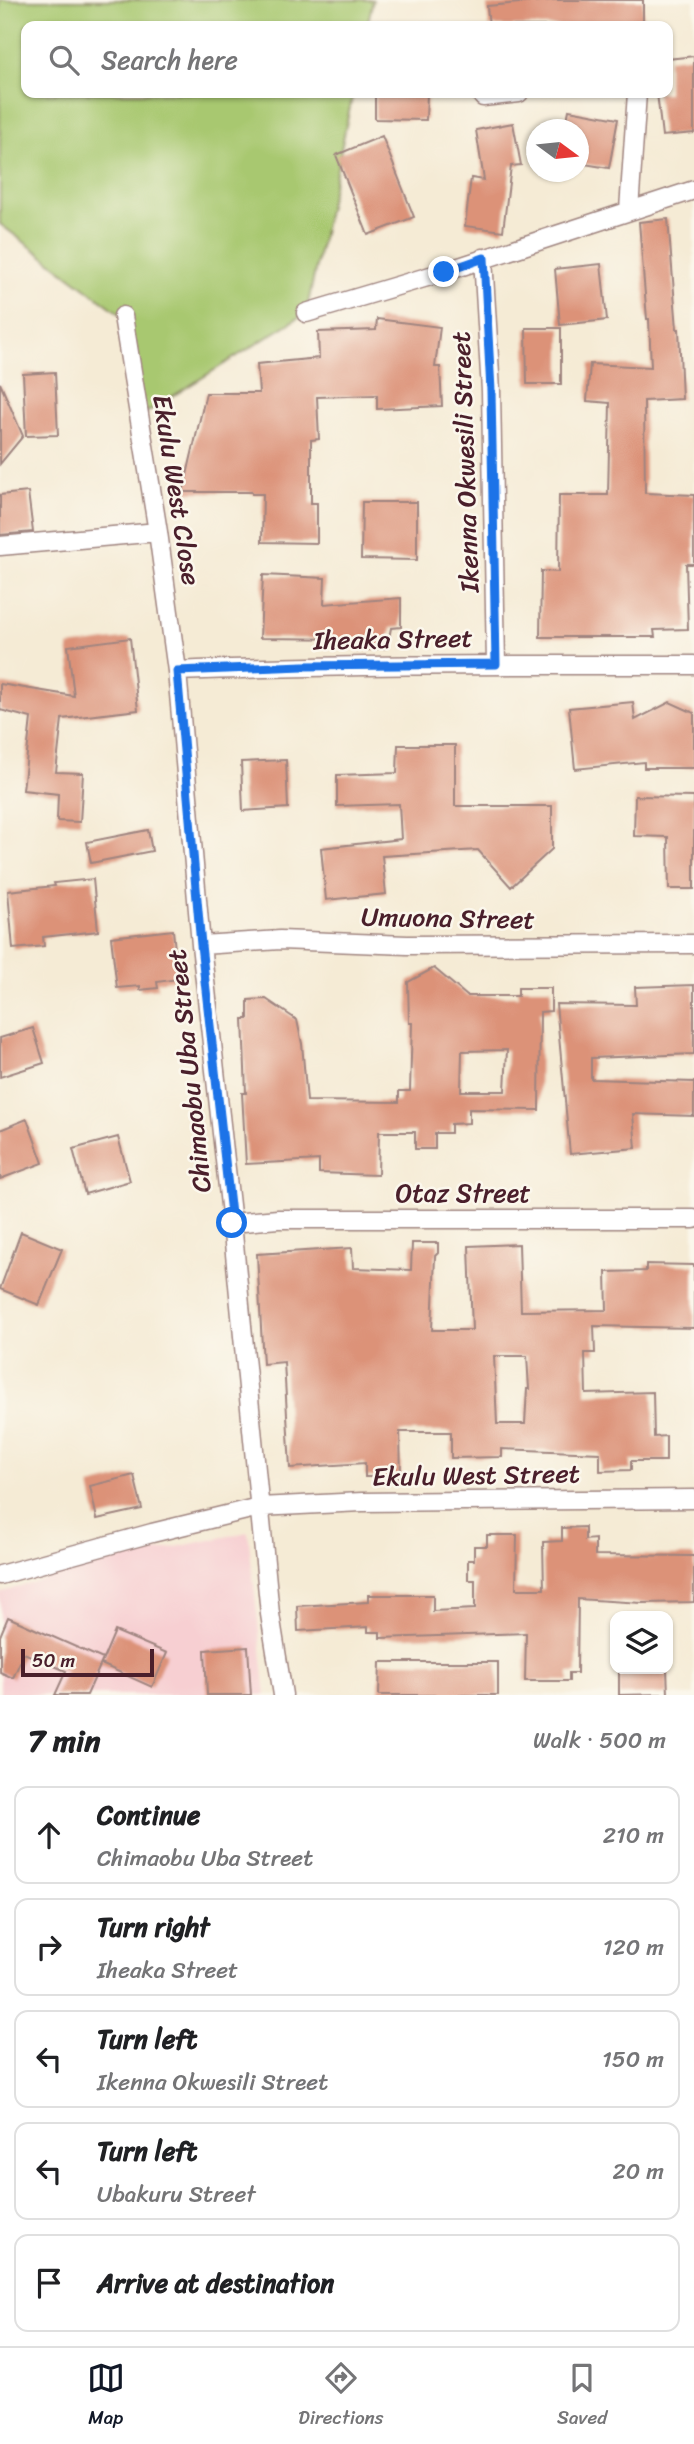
<!DOCTYPE html>
<meta charset="utf-8">
<style>
body{margin:0;font-family:Sriracha,sans-serif;background:#f6f6f6;color:#202124}
.controls{position:absolute;right:21px;bottom:21px;display:grid;overflow:hidden;border-radius:14px;box-shadow:0 2px 5px #0004}
.controls button{width:63px;height:63px;display:grid;place-items:center;padding:0;border:0;border-bottom:2px solid #e0e0e0;background:#fff;color:#202124;font:35px sans-serif}
.compass{position:absolute;left:526px;top:119px;width:63px;height:63px;border-radius:50%;background:#fff;box-shadow:0 2px 5px #0004;rotate:105deg}
.scale{position:absolute;left:21px;bottom:18px;width:133px;box-sizing:border-box;padding-left:7px;border:4px solid #4a1f2b;border-top:0;font-size:19px;line-height:24px;white-space:nowrap;color:#4a1f2b;-webkit-text-stroke:5px #fbf7ec;paint-order:stroke}
.stop{position:absolute;width:21px;height:21px;margin:-16px;border:5px solid #1a73e8;border-radius:50%;background:#fff}
.stop.end{background:#1a73e8;border-color:#fff;box-shadow:0 2px 7px #0008}
.list{margin:0;padding:0;list-style:none}
h2{display:flex;justify-content:space-between;align-items:center;height:91px;margin:0;padding:0 28px;font-size:30px}
h2 small{font-size:23px;font-weight:400;color:#757577}
.list li{display:grid;grid-template-columns:46px 1fr auto;gap:21px;align-items:center;box-sizing:border-box;height:98px;margin:0 14px 14px;padding:0 14px;border:2px solid #e0e0e0;border-radius:14px}
.list b{display:block;font-size:26px;white-space:nowrap}
.list p{margin:0;font-size:23px;white-space:nowrap;color:#757577}
.list em{font-size:23px;font-style:normal;color:#757577}
.icon{flex:none;width:38px;height:38px;fill:none;stroke:currentColor;stroke-width:2;stroke-linecap:round;stroke-linejoin:round}
.map{position:relative;flex:none;width:694px;height:1695px;overflow:hidden}
.search{position:absolute;background:#fff;box-shadow:0 2px 5px #0004;left:21px;right:21px;top:21px;height:77px;display:flex;align-items:center;gap:18px;box-sizing:border-box;padding:0 24px;border-radius:14px;color:#757577;font-size:26px}
.sheet{height:651px;background:#fff}
nav{display:flex;justify-content:space-around;align-items:center;box-sizing:border-box;height:98px;border-top:2px solid #e0e0e0;background:#fff;font-size:19px;color:#757577}
nav a{display:grid;justify-items:center;gap:4px}
nav .on{color:#111827}
.map>svg:first-child{display:block}
.built{fill:#f7cfd2}
.green{fill:#a8c870;stroke:#79744e;stroke-width:2}
.building{fill:#dc9278;fill-rule:evenodd}
.lines{fill:none;stroke-linecap:round;stroke-linejoin:round}
.minor-casing{stroke:#a08580;stroke-width:21}
.minor{stroke:#fff;stroke-width:18}
.route{stroke:#1a73e8;stroke-width:9}
.labels{text-anchor:middle;dominant-baseline:central;stroke-width:5;stroke-linejoin:round;paint-order:stroke}
.street-label{font-size:26px;fill:#4a1f2b;stroke:#fbf7ec}
</style>
<div class="map">
<svg width="694" height="1695" viewBox="0 0 694 1695">
<rect width="100%" height="100%" fill="#fbf7ec"/>
<filter id="ink" filterUnits="userSpaceOnUse"><feTurbulence type="fractalNoise" baseFrequency=".0143" numOctaves="2"/><feDisplacementMap in="SourceGraphic" scale="14" xChannelSelector="R" yChannelSelector="G"/><feConvolveMatrix kernelMatrix="1 2 1 2 8 2 1 2 1" color-interpolation-filters="sRGB"/></filter>
<filter id="wash" filterUnits="userSpaceOnUse"><feTurbulence type="fractalNoise" baseFrequency=".00686" numOctaves="4" result="noise"/><feDisplacementMap in="SourceGraphic" scale="28" xChannelSelector="R" yChannelSelector="G"/><feGaussianBlur stdDeviation="1.57" result="paint"/><feColorMatrix in="noise" values="0 0 0 0 0 0 0 0 0 0 0 0 0 0 0 0 0 1.4 0 .05"/><feComposite in="paint" operator="in"/></filter>
<g filter="url(#wash)">
<rect width="100%" height="100%" fill="#f5ebd5"/>
<path class="built" d="M248 1532 266 1695H0V1593L86 1566Z"/>
<path class="green" d="M0 0H373L367 26H26V93H353L306 313 139 417 123 316 0 224Z"/>
<g id="blocks">
<path class="building" d="M553 0H643V26H489L487 6Z
M694 56V133L662 136 657 93H668V59Z
M375 93H427L426 120 375 119Z
M569 110 618 119 609 168 578 163V130H565Z
M513 123 521 165 511 166 503 231 465 226 471 178 484 180 476 130Z
M382 136 414 217 368 235 336 155Z
M668 219 677 329H679L682 399 644 401 645 493 694 495V564H686L688 629 654 630 655 637H540L541 571 558 572 559 495H608L610 403 587 401 590 364 651 367 649 319H647L639 222Z
M601 264 607 320 560 325 555 269Z
M377 319 440 327 435 367H440L442 406 377 409V395L317 397 319 439 311 440V503H317V543L262 542 263 494H252V492H183L206 393H259L257 364 319 358 318 332 376 330Z
M526 328H561V384H527Z
M55 372 58 435 26 436 23 374Z
M0 383 23 436 0 464Z
M28 492 33 532 0 535V495Z
M362 502H417V560L361 559Z
M263 575 325 578 324 604 401 598V627L391 628 387 648 358 651 357 639 260 638Z
M130 638 138 710 62 719 56 772 83 773 80 822 57 821 58 794 23 790 31 718 0 710V684L74 696 68 646Z
M633 702 635 720 670 702 694 713V768H644V762L575 769 569 708Z
M398 745H455V806H552V849L511 887 478 850 382 856 386 894 326 900 321 848 401 839 399 804 337 806V775L397 773Z
M286 760 288 808 243 811 241 762Z
M635 796 694 797V889H669L668 837 634 836Z
M148 830 152 851 91 863 87 842Z
M93 879 98 931 43 937 44 946 13 949 8 891 55 886 54 883Z
M173 930 178 979 157 982 158 988 140 990V986L117 988 111 937Z
M434 968 467 996H518V988H551V1011L540 1012 539 1110 469 1109V1123L451 1124V1133H435V1149H415V1132H379L378 1175 319 1173V1160L246 1164 242 1093H246L243 1019H248V1000L266 999 297 1020 302 1044 307 1101 399 1102V1091H410L412 1023H409L408 982ZM507 1050 505 1091H461L462 1051Z
M694 985V1054L591 1058V1079L694 1082V1116L633 1114 636 1148 570 1154 556 1004 636 1005 635 987Z
M33 1028 44 1063 0 1077V1038Z
M27 1119 43 1163 0 1179V1130Z
M118 1137 130 1181 85 1194 73 1149Z
M21 1232 62 1249 39 1305 0 1289Z
M412 1243H438V1253L435 1256 432 1330H472L469 1246 519 1244 521 1311 607 1310 606 1272 646 1271V1264L694 1265V1328L594 1326 595 1353H585L586 1394 653 1392 654 1437 666 1436V1461H631V1470L600 1471V1453L502 1449V1457L451 1458V1432H400L401 1477H365V1463L290 1468 284 1362 263 1364 257 1254 352 1248 353 1268 411 1270ZM494 1356H527L529 1389H527L525 1424H497Z
M134 1475 142 1509 97 1519 90 1486Z
M585 1527V1540L595 1539V1555L694 1556V1602L642 1603 578 1599 577 1673H569V1681H525L526 1633 380 1638V1632H368V1627L298 1631 297 1606 368 1602V1595H433V1611L475 1609V1580H468V1560H474V1546H487V1535H517L516 1589H544L543 1542 562 1541V1528Z
M8 1617 103 1659 87 1695H55L66 1671 24 1653 13 1678 0 1672V1636Z
M115 1631 167 1653 152 1687 101 1664Z
M248 1647 251 1695H207L205 1650Z
M380 1662H498V1695H379Z
M619 1669H667L668 1694 619 1695Z"/>
</g>
</g>
<g filter="url(#ink)">
<use href="#blocks" fill-opacity="0" stroke="#a08580" stroke-width="2"/>
<g class="lines">
<defs>
<path id="minor" d="M483 97 519 93
M629 210 637 93
M483 258 491 391 496 664
M306 313 444 272 694 190
M123 316 158 532 177 671 201 945 232 1223 270 1614 283 1695
M0 546 158 532
M177 671C350 664 522 665 694 665
M201 945 280 940 407 945 694 944
M232 1223 278 1219H694
M0 1575 152 1533 259 1507 362 1502 694 1499"/>
</defs>
<use href="#minor" class="minor-casing"/>
<use href="#minor" class="minor"/>
</g>
</g>
<g class="lines" filter="url(#ink)">
<path class="route" d="M232 1223 201 945 177 671 303 666 496 664 491 391 484 258 444 272"/>
</g>
<g class="labels">
<g class="street-label">
<text transform="translate(465 462) rotate(-92)">Ikenna Okwesili Street</text>
<text transform="translate(177 490) rotate(81)">Ekulu West Close</text>
<text transform="translate(393 639) rotate(-1)">Iheaka Street</text>
<text transform="translate(448 918) rotate(1)">Umuona Street</text>
<text transform="translate(189 1071) rotate(-96)">Chimaobu Uba Street</text>
<text x="463" y="1193">Otaz Street</text>
<text transform="translate(476 1475) rotate(-1)">Ekulu West Street</text>
</g>
</g>
</svg>
<div class="controls">
<button><svg class="icon" aria-label="layers" viewBox="0 0 24 24"><path d="M12 4l9 5-9 5-9-5zM3 14l9 5 9-5"/></svg></button>
</div>
<svg class="compass" viewBox="-18 -18 36 36"><path d="M0-13l5 13h-10z" fill="#e53935"/><path d="M0 13l5-13h-10z" fill="#757577"/></svg>
<div class="scale">50 m</div>
<div class="stop" style="left:232px;top:1223px"></div>
<div class="stop end" style="left:444px;top:272px"></div>
<div class="search"><svg class="icon" aria-label="search" viewBox="0 0 24 24"><circle cx="10" cy="10" r="6"/><path d="M15 15l6 6"/></svg>Search here</div>
</div>
<section class="sheet">
<h2>7 min<small>Walk · 500 m</small></h2>
<ul class="list">
<li><svg class="icon" aria-label="ahead" viewBox="0 0 24 24"><path d="M12 20V5M6 11l6-6 6 6"/></svg><div><b>Continue</b><p>Chimaobu Uba Street</p></div><em>210 m</em></li>
<li><svg class="icon" aria-label="right" viewBox="0 0 24 24"><path d="M7 20v-9h11M14 6l5 5-5 5"/></svg><div><b>Turn right</b><p>Iheaka Street</p></div><em>120 m</em></li>
<li><svg class="icon" aria-label="left" viewBox="0 0 24 24"><path d="M17 20v-9H6M10 6l-5 5 5 5"/></svg><div><b>Turn left</b><p>Ikenna Okwesili Street</p></div><em>150 m</em></li>
<li><svg class="icon" aria-label="left" viewBox="0 0 24 24"><path d="M17 20v-9H6M10 6l-5 5 5 5"/></svg><div><b>Turn left</b><p>Ubakuru Street</p></div><em>20 m</em></li>
<li><svg class="icon" aria-label="arrive" viewBox="0 0 24 24"><path d="M6 21V4h12l-3 4 3 4H6"/></svg><div><b>Arrive at destination</b></div></li>
</ul>
</section>
<nav>
<a class="on"><svg class="icon" aria-label="map" viewBox="0 0 24 24"><path d="M3 6l6-2 6 2 6-2v14l-6 2-6-2-6 2zM9 4v14M15 6v14"/></svg>Map</a>
<a><svg class="icon" aria-label="directions" viewBox="0 0 24 24"><path d="M12 3l9 9-9 9-9-9zM9 14v-3h6M13 9l2 2-2 2"/></svg>Directions</a>
<a><svg class="icon" aria-label="saved" viewBox="0 0 24 24"><path d="M7 4h10v16l-5-4-5 4z"/></svg>Saved</a>
</nav>
